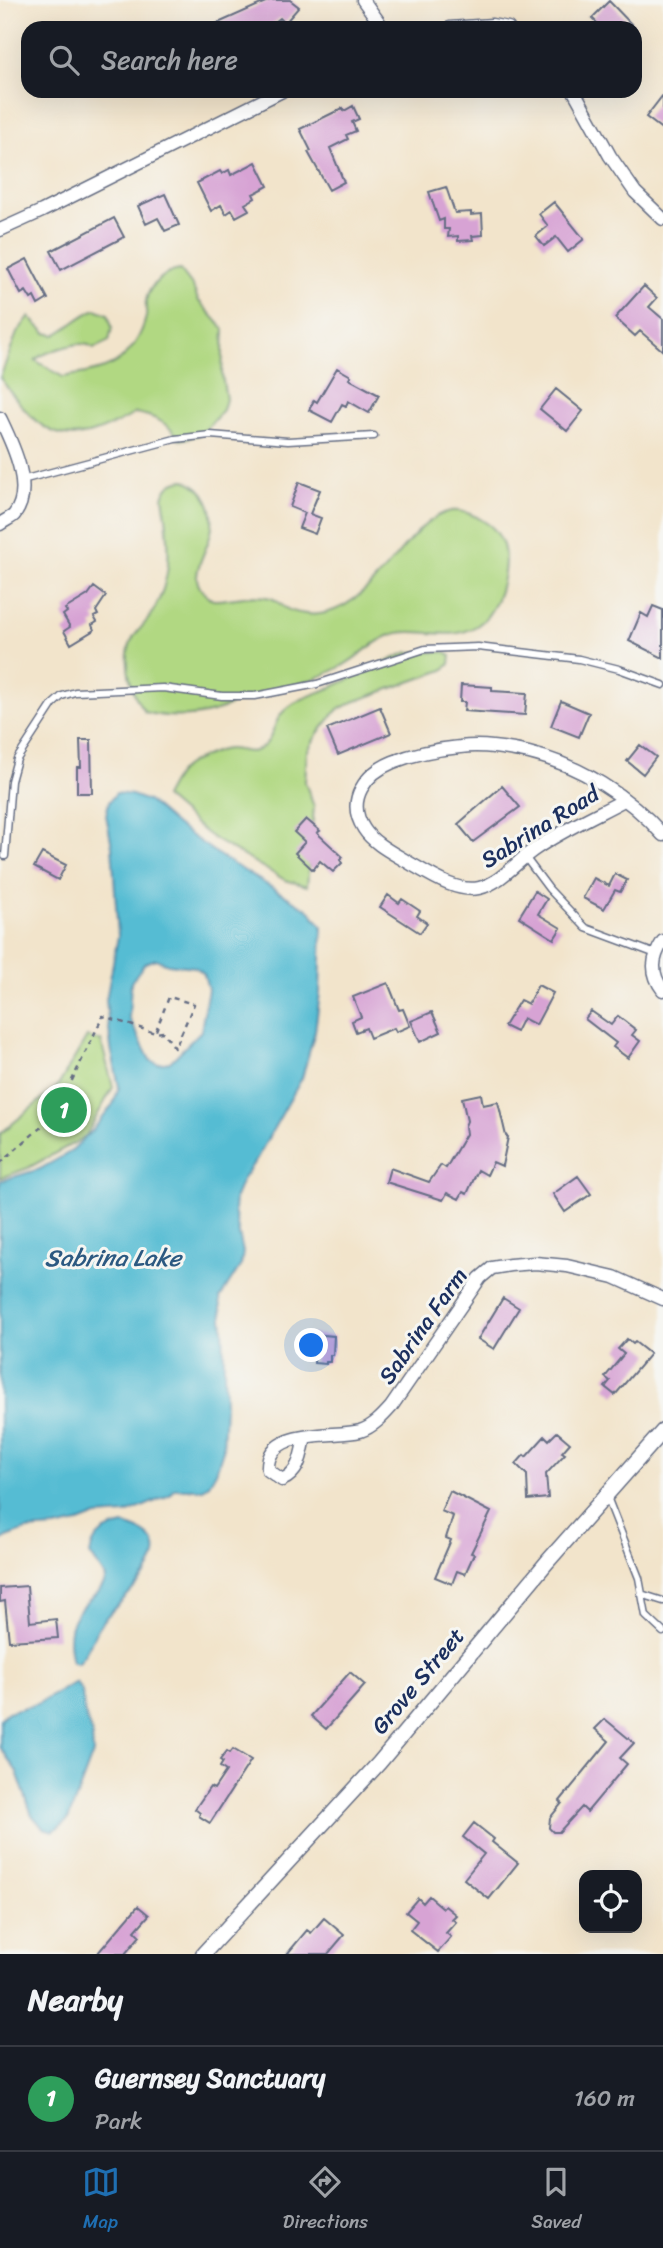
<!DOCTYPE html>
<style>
body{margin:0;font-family:Sriracha,sans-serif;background:#20242c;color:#f1f3f6}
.controls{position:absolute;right:21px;bottom:21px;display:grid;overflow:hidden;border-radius:14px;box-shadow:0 7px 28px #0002}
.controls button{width:63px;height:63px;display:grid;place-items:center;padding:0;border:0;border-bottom:2px solid #363941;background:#171b24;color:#f1f3f6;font:35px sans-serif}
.you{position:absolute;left:312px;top:1346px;width:24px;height:24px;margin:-18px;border:5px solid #fff;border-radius:50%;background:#1a73e8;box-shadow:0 0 0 10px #1a73e833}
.badge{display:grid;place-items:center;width:46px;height:46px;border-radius:50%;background:#1f6fb2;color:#fff;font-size:23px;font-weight:700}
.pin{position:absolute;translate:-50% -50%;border:4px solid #fff;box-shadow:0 2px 7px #0006}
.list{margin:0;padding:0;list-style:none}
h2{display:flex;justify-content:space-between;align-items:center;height:91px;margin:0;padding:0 28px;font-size:30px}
h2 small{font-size:23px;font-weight:400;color:#9ea1a6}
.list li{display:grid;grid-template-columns:46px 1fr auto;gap:21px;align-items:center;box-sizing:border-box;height:105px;padding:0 28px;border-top:2px solid #363941}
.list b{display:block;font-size:26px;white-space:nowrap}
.list p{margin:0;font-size:23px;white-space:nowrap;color:#9ea1a6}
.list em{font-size:23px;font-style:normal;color:#9ea1a6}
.icon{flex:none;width:38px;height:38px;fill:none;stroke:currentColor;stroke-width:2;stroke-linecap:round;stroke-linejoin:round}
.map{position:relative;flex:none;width:663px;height:1954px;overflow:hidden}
.search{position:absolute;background:#171b24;box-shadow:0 7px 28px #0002;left:21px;right:21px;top:21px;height:77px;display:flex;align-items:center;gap:18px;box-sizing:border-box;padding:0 24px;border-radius:21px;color:#9ea1a6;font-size:26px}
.sheet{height:196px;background:#171b24}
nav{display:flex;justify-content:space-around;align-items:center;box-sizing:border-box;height:98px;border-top:2px solid #363941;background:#171b24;font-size:19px;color:#9ea1a6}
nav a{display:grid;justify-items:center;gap:4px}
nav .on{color:#1f6fb2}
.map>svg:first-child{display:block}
.green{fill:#b1d882;stroke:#668470;stroke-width:2}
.water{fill:#55bcd3;stroke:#387698;stroke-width:2;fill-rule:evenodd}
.building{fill:#d7a3d4}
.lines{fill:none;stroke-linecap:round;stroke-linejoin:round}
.service-casing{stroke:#666e84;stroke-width:9}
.minor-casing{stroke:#666e84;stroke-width:15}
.tertiary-casing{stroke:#666e84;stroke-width:17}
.path{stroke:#666e84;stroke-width:2.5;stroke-dasharray:5 5;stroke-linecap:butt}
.service{stroke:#fff;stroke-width:6}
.minor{stroke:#fff;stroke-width:12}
.tertiary{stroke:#fff;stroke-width:14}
.labels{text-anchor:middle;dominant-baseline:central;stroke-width:6;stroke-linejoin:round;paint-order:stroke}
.street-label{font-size:23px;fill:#1b2f5e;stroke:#f6f6f2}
.water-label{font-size:24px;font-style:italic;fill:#2c5981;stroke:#f6f6f2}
</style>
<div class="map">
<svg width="663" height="1954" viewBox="0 0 663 1954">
<rect width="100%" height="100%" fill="#f6f6f2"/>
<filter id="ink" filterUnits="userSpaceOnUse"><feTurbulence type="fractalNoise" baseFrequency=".0143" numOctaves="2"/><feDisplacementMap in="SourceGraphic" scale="14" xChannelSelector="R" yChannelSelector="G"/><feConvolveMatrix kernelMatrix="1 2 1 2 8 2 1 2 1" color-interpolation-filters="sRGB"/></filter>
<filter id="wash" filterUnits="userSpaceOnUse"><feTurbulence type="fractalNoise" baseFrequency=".00686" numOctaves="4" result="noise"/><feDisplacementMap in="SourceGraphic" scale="28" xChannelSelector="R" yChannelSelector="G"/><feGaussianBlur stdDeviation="1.57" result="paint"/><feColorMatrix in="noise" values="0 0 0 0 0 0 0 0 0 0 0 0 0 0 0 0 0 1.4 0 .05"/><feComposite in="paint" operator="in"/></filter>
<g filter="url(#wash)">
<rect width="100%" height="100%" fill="#f2e4cb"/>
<path class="green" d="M180 270 193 287 198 300 224 329 222 375 226 399 223 410 202 434 180 440C168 423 155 416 135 413 124 421 113 425 101 430 49 450 29 415 0 378L17 333 29 317 46 333 55 335C70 327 80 316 96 309L108 314 112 327 109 341 94 348C91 346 87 344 83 344 74 343 42 353 35 360L63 377C80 374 107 371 121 359 133 349 142 333 146 317 147 312 145 306 146 301 149 284 165 272 180 270Z
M185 480C206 487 216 510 211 532 206 558 181 580 213 600 231 600 254 593 271 598 277 600 280 604 284 607 294 614 314 616 325 613 380 601 408 519 451 511 461 509 477 516 485 522 498 530 504 542 505 557 505 578 499 605 483 621 456 646 420 625 391 635 373 641 359 657 342 666 310 684 272 691 237 702 229 705 221 710 213 712 192 718 165 718 145 712 131 695 122 660 132 640 136 632 144 625 149 618 157 606 163 592 166 578 171 556 167 520 163 497 167 485 173 481 185 480Z
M408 652H446L451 656 450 664 443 670 353 702 337 710 318 733 307 752 305 782 314 807 307 886 285 880 219 842 206 833 164 797C169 788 174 777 181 770 189 762 220 748 230 749 242 749 250 756 261 748 274 740 272 723 283 712 296 699 313 695 330 688 356 676 382 664 408 652Z
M87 1037 101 1041 113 1087 85 1137 28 1168 0 1178V1134L58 1086Z"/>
<path class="water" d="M116 793 132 795 148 801 176 825 223 858 309 910 322 926 320 993 315 1031 302 1078 256 1160 242 1180 235 1197 234 1211 243 1252 241 1265 220 1298 223 1328 225 1405 223 1450 216 1472 209 1484 203 1489H175L170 1495 126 1514 97 1516 79 1523 55 1528 26 1530 7 1537 0 1542V1181L40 1169 70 1152 92 1131 113 1104 119 1087 111 1048 106 1000 118 936 112 846 106 815 109 802ZM156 959 168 964 195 967 204 974 208 989 201 1031 170 1062 158 1064 150 1060 129 1018 131 982 145 963Z
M124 1525C197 1544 123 1595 102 1622 92 1635 90 1652 77 1663L72 1662C66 1636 68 1618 89 1600 98 1593 103 1589 106 1578L90 1554C93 1535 106 1528 124 1525Z
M76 1682 82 1692 84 1711 92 1734 93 1753 68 1820 53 1831 43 1828 32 1815 17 1772 0 1747V1719L8 1712 37 1704Z"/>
<g id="blocks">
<path class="building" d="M270 0H290L299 7 285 23 280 18 267 28H207Z
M609 1 635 28H602L592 18Z
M663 95V130L646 117Z
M353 106 359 119 352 122 356 131 346 135 348 139 330 148 344 182 329 190 308 152 311 151 300 129 343 108 344 111Z
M256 162 268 186 253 194 255 198 245 204 249 210 236 217 232 210 226 214 221 205 211 211 197 183 220 171 222 174 229 170 231 175Z
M446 187 455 213 471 212V215L482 214 483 235 472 236 473 240 458 241V236L448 237 449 229H444V219L439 221 429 192Z
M165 194 179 225 165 231 158 218 146 224 138 206Z
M554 202 584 239 568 252 556 237 544 246 536 236 548 226 539 214Z
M114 218 124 237 61 270 51 251Z
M27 259 48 299 38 305 34 297 31 299 26 291 21 294 8 269Z
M644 286 657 298 649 307 663 319V351L640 331 635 336 615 318Z
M337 368 351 376 349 379 379 395 369 413 348 401 346 406 342 404 332 422 309 410 314 400 317 402Z
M556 389 583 411 567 431 540 409Z
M299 482 320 490 310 514 321 518 315 534 299 528 305 513 290 507Z
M94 587 106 596 96 611 98 615 94 617 97 622 92 625 94 630 71 644 64 631 70 627 63 615 67 612 65 609 88 595Z
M653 606 663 610V658L629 641 641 613 648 617Z
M461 685 492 687V691L527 693 525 715 464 711 465 702H460Z
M561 701 589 713 579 737 551 726Z
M380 707 391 733 338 755 327 729Z
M80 740H91L92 793H77V767H81Z
M640 745 656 757 643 774 627 761Z
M502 786 520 807 473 842 458 824Z
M306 819 320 831 317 833 343 857 340 860 342 863 333 872 320 861 313 870 295 853 305 842 294 832Z
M42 853 66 865 58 880 34 867Z
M615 874 627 880 620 892 615 890 604 909 583 898 594 878 609 886Z
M535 891 547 899 538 914 561 928 554 939 519 917Z
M388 895 399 903 402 899 420 911 417 916 427 923 420 933 380 907Z
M388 983 399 1010 403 1009 410 1026 396 1032 394 1028 370 1038 366 1028 356 1032 352 1021 361 1017 353 997Z
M538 985 553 993 536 1025 523 1018 516 1032 504 1026 520 1000 528 1004Z
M591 1011 611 1025 618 1016 636 1030 632 1035 640 1041 628 1058 613 1047 616 1043 585 1019Z
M432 1012 441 1032 420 1042 411 1021Z
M481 1094 483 1105 498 1102 506 1136 508 1137 502 1166 493 1162 487 1175 478 1170 467 1194 463 1192 459 1199 447 1193 443 1200 386 1182 390 1168 429 1182 441 1165 446 1168 466 1134 465 1126 467 1121 462 1098Z
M578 1176 591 1194 565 1212 553 1194Z
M503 1298 519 1308 494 1349 478 1339Z
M312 1334 334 1336 333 1355H330V1362H326V1364L314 1363 315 1347H311Z
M627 1339 633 1344 635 1342 650 1354 615 1395 605 1387 610 1381 605 1377 624 1354 618 1349Z
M557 1432 570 1443 562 1452 565 1454 546 1474 548 1498 528 1500 527 1475 516 1464 524 1455 526 1457 545 1436 549 1440Z
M450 1491 491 1512 471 1553 474 1554 465 1574 457 1571 452 1584 435 1577 451 1540 446 1538 453 1516 441 1511Z
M27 1586 30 1622 56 1619 58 1638 9 1641 5 1601 0 1602V1588Z
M350 1672 365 1685 326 1729 311 1716Z
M605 1719 634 1743 620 1758 627 1764 587 1812 582 1807 559 1832H553L549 1828 550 1818 562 1803 560 1801 609 1741 595 1729Z
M233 1749 251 1760 210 1823 199 1816 200 1813 195 1809 210 1787 214 1789 226 1771 220 1767 223 1762 220 1760 227 1751 230 1753Z
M474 1823 494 1839 492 1842 518 1863 489 1899 464 1879 484 1854 463 1837Z
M429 1896 443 1908 445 1906 456 1915 452 1919 456 1922 446 1933 451 1937 438 1952 410 1930 417 1921 406 1912 418 1898 423 1903Z
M138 1906 149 1915 135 1931 140 1936 125 1954H97Z
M324 1918 344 1935 328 1954H287L307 1930 311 1933Z"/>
</g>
</g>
<g filter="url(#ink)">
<use href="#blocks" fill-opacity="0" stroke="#666e84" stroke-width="2"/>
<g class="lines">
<defs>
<path id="service" d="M22 480 175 439 210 435 288 441 374 436
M5 856 11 781 17 759 53 704 62 696 75 692 163 688 222 696H255L317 684 425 649 478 647 579 659 619 669 663 685
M525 857 549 889 586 928 656 954
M607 1497 639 1578 646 1616 663 1632
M641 1594 663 1601"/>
<path id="minor" d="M363 0 383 28
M450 28 492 25 508 28
M574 91 610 156 635 192 663 219
M0 230 42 211 282 91
M0 418C12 443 35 489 14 515 11 518 4 521 0 524
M624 800C594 816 563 830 535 849 517 861 501 883 479 888 455 893 426 872 406 861 391 852 373 843 364 829 345 800 366 773 393 762 413 754 439 749 460 747 482 744 507 748 529 753 579 765 629 796 663 835
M663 941C652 958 650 973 663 990
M305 1437C301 1455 300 1472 282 1480L268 1470C265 1427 333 1438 360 1431 373 1427 383 1416 391 1407L480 1278 492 1268 510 1265 535 1263 567 1266 614 1277 663 1299"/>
<path id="tertiary" d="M203 1954 379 1763 548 1561 663 1431"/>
</defs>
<use href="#service" class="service-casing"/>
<use href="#minor" class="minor-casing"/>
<use href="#tertiary" class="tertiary-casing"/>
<path class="path" d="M0 1163 40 1128 65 1095 103 1016 155 1033 163 1032 175 1048 194 1004 169 997 155 1033"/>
<use href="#service" class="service"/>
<use href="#minor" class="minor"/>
<use href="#tertiary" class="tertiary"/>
</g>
</g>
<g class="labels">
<g class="street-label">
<text transform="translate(540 827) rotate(-32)">Sabrina Road</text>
<text transform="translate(423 1326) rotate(-55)">Sabrina Farm</text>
<text transform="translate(418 1681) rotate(-50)">Grove Street</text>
</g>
<g class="water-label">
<text x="113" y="1258">Sabrina Lake</text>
</g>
</g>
</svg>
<div class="controls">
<button><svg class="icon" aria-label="locate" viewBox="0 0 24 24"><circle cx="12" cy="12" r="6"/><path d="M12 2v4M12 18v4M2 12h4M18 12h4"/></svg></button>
</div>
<div class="you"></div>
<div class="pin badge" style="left:64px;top:1110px;background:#2e9e5b">1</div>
<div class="search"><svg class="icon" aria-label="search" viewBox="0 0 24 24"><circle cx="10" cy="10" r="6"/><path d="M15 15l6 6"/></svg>Search here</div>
</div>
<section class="sheet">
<h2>Nearby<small></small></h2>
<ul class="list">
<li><span class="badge" style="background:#2e9e5b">1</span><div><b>Guernsey Sanctuary</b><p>Park</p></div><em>160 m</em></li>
</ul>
</section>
<nav>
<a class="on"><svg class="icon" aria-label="map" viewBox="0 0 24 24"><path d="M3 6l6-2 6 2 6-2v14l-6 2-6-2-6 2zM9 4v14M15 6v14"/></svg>Map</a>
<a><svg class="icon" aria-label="directions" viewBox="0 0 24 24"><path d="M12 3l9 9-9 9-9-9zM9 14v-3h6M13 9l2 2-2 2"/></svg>Directions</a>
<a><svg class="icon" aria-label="saved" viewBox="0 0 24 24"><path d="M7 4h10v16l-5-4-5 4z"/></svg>Saved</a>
</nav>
